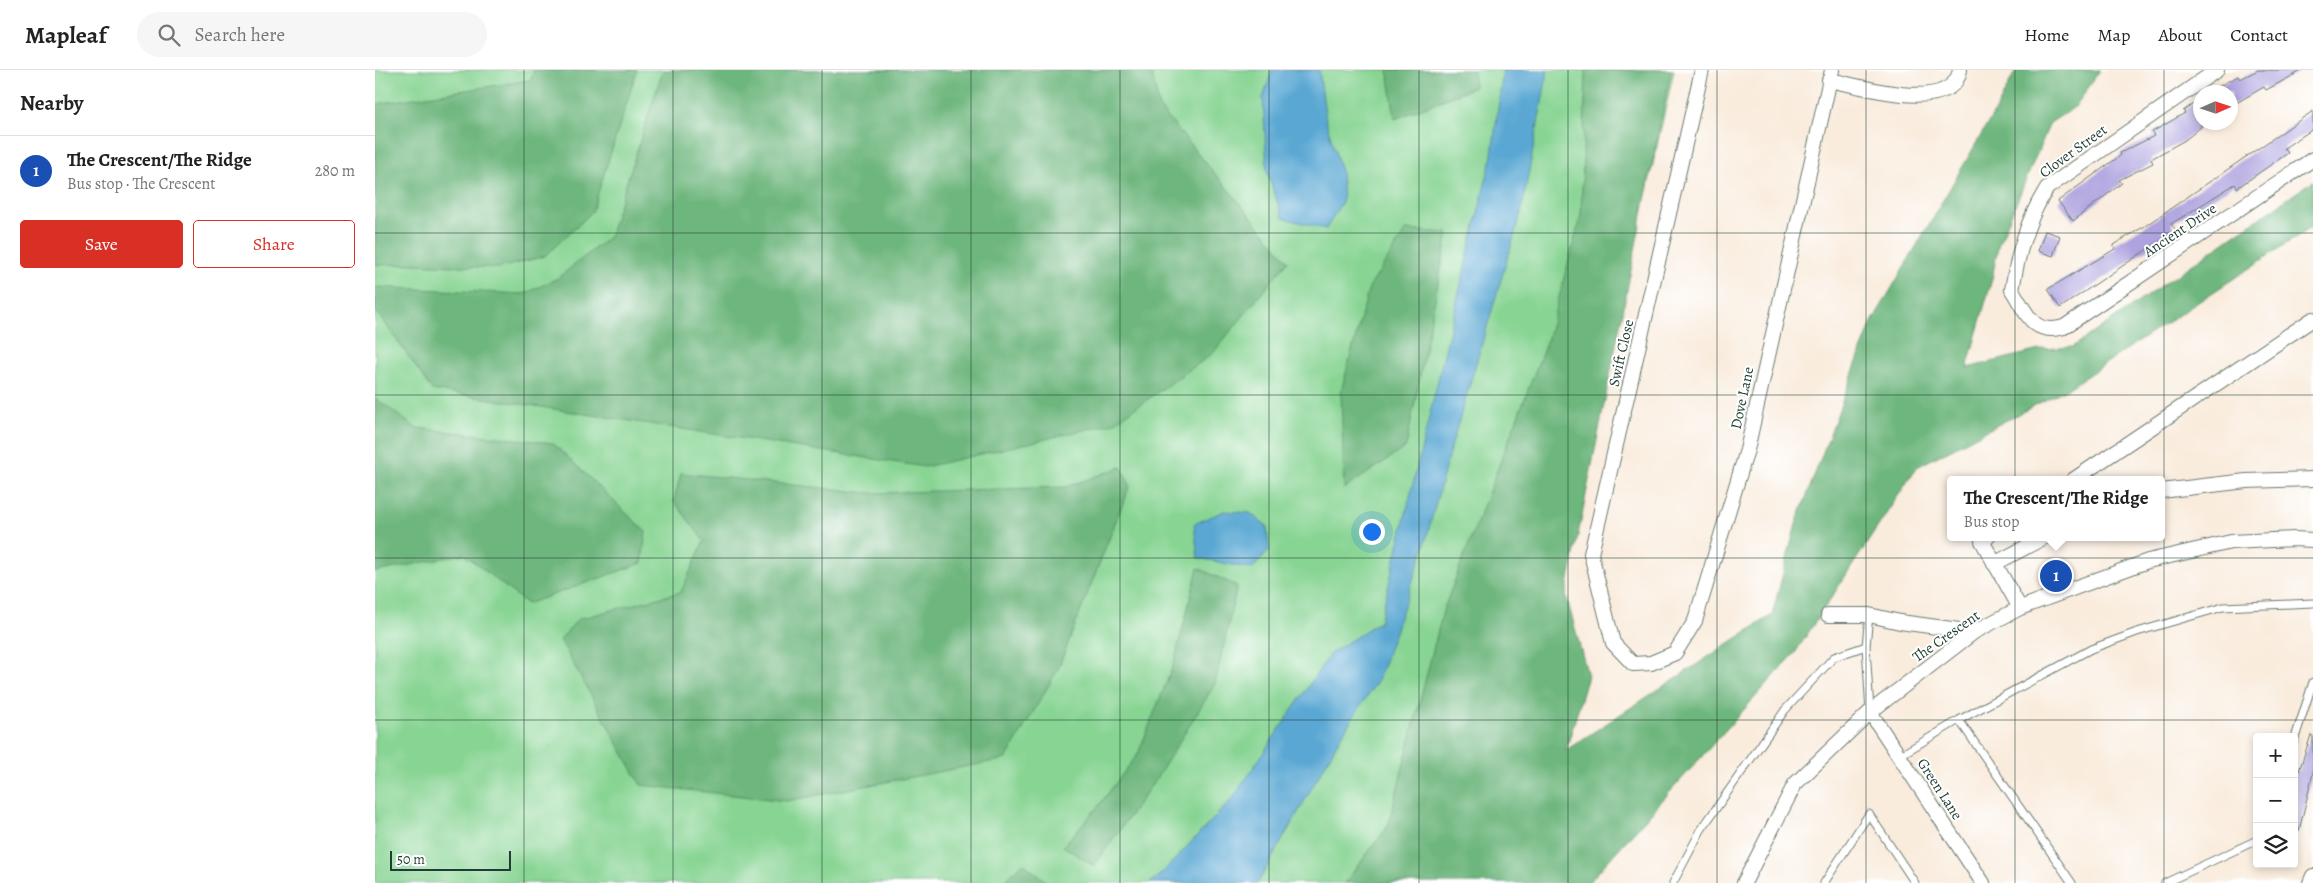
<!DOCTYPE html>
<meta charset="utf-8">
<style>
body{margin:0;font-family:Alegreya,serif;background:#f6f6f6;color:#222}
.controls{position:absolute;right:15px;bottom:15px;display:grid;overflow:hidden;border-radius:5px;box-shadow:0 2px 8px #0003}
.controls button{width:45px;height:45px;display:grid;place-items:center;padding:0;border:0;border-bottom:1px solid #e0e0e0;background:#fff;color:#222;font:25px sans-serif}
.compass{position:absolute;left:1818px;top:15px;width:45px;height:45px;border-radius:50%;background:#fff;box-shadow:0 2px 8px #0003;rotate:87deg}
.scale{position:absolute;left:15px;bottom:12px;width:121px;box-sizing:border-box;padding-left:5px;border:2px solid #1f3d34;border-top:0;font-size:14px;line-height:18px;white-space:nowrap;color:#1f3d34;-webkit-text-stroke:4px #fff;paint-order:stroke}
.you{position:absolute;left:996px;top:461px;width:18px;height:18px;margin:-12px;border:4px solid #fff;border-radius:50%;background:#1a73e8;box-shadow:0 0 0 8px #1a73e833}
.badge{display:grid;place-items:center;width:32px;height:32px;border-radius:50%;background:#d93025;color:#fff;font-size:16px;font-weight:700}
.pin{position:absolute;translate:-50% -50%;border:2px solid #fff;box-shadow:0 1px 5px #0006}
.popup{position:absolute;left:1572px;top:406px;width:218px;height:65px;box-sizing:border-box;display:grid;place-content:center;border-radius:5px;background:#fff;filter:drop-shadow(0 1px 4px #0005);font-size:16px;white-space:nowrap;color:#767676}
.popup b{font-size:19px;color:#222}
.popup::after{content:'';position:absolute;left:50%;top:100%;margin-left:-10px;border:10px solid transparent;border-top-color:#fff}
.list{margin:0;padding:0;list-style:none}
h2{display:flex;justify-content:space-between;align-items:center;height:65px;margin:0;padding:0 20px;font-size:21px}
h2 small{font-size:16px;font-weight:400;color:#767676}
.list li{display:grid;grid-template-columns:32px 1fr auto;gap:15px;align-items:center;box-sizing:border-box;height:70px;padding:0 20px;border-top:1px solid #e0e0e0}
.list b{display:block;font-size:19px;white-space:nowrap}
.list p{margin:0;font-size:16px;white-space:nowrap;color:#767676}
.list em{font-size:16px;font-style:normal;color:#767676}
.actions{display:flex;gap:10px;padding:15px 20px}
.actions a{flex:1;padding:11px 0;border:1px solid #d93025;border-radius:5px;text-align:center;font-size:18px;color:#d93025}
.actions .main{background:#d93025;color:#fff}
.icon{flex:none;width:28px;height:28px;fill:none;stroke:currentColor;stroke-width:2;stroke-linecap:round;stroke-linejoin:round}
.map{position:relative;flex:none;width:1938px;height:813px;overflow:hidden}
header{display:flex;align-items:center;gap:30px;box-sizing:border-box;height:70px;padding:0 25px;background:#fff;border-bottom:1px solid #e0e0e0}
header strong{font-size:24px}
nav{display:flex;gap:28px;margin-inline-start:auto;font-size:18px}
.search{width:350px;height:45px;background:#f6f6f6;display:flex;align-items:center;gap:12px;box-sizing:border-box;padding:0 18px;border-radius:28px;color:#767676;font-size:19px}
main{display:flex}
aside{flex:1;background:#fff}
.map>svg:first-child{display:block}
.green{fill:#87d493;stroke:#538864}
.forest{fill:#6db67d;stroke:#467a58}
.water{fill:#5aa7d3;stroke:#3c7284}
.building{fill:#aea3df}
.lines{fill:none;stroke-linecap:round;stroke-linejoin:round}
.lane-casing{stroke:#6b7a6f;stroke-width:9}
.street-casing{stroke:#6b7a6f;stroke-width:16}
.lane{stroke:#fff;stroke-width:7}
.street{stroke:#fff;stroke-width:14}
.grid{fill:none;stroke:#1f3d34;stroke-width:1;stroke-opacity:0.55}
.labels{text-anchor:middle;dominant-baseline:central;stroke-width:4;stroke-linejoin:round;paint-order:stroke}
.street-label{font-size:15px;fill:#1f3d34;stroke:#fff}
</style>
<header>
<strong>Mapleaf</strong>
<div class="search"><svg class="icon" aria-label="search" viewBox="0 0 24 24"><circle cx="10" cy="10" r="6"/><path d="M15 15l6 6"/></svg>Search here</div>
<nav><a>Home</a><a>Map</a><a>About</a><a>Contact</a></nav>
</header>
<main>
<aside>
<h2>Nearby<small></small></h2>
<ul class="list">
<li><span class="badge" style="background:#1a4fb4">1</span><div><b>The Crescent/The Ridge</b><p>Bus stop · The Crescent</p></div><em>280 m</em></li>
</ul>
<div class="actions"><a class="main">Save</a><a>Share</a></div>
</aside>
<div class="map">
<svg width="1938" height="813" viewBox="0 0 1938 813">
<rect width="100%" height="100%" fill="#fff"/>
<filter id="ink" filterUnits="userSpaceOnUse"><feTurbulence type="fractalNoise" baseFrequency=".02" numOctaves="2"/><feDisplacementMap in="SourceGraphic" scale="10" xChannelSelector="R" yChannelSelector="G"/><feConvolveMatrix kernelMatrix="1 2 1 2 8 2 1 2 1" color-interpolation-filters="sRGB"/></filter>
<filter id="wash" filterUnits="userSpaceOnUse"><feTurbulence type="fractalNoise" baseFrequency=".0096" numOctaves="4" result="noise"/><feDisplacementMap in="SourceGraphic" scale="20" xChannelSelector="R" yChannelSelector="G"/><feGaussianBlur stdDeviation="1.12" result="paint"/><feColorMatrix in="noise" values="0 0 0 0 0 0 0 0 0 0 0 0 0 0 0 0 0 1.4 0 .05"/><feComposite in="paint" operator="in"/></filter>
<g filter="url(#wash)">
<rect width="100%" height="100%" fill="#f9ecdd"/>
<path class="green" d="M0 0H1299L1132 748 1026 813H638L647 795 628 813H0Z"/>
<path class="forest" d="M159 0H262L217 142 170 186 124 198 36 194 0 195V34L156 10Z
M288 0H776L784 37 913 191 837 284 739 353 550 397 57 320 0 239V217L149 224 183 208 234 167Z
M1013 0H1099V17L1020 49Z
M1211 0H1296L1191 525 1213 606 1191 680 1397 545 1421 454 1497 252 1623 36 1641 0H1725L1701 36 1675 53 1623 176 1617 209 1592 298 1668 279 1698 277 1938 111V156L1695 317 1542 397 1420 583 1213 813H970L1013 756 1068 541 1173 268 1206 145Z
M1031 160 1073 163 1031 377 969 419 966 321 994 218Z
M0 328 41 358 178 373 271 462 267 493 152 534 89 484 0 502Z
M746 397 755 415 683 599 631 689 412 731 266 715 185 570 203 549 306 522 329 471 299 431 306 403 495 423 691 417Z
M823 498 862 516 840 614 783 706 719 796 688 776 721 739 763 684 799 593Z
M648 793 673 813H628Z"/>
<path class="water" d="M897 0H944L951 51 966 101 968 130 951 159 908 148 892 102 888 28Z
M1128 0H1173L1146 143 1074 384 1048 481 1004 608 968 663 883 813H775L788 802 858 728 955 584 1005 551 1117 85Z
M849 441 875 443 892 456 894 481 877 499 823 488 819 454Z"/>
<g id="blocks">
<path class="building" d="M1883 0H1928L1891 20 1889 17 1856 36V22H1833L1863 6 1865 9Z
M1826 29V57L1810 70 1776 89 1778 93 1744 110 1747 113 1698 151 1683 131 1746 85 1745 83 1779 66 1777 62 1810 43 1808 41Z
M1938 41V59L1909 78 1913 83 1862 118 1860 114 1796 154 1801 160 1685 238 1673 219 1740 179 1738 175 1770 156Z
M1670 161 1685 166 1678 186 1663 181Z
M1936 665 1938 666V703L1924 761 1919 760V699L1924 701Z"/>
</g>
</g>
<g filter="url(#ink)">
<use href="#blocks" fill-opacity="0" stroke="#6b7a6f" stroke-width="1"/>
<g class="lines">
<defs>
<path id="lane" d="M1494 545 1491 576 1495 642
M1584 650 1697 813
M1919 671 1938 612
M1524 686 1584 650 1716 579 1762 562 1848 537 1938 533
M1298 813 1326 760 1410 640 1459 587 1491 576
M1449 813 1494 744 1540 813
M1790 813 1882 770"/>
<path id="street" d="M1327 0 1216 484 1238 573 1258 594 1276 593 1300 583 1320 551 1372 380 1457 0
M1842 0 1672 118C1652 150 1643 183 1637 220 1652 243 1657 266 1689 257L1938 89
M1454 10C1483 15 1577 46 1585 0
M1698 410 1938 249
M1786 421 1871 411 1938 409
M1613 467 1607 471 1645 538
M1619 494 1670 467
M1453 545H1494L1525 552 1599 562
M1495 642 1608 813
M1369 813 1420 714 1495 642 1599 562 1645 538 1773 491 1856 472 1919 469 1938 470
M1935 813 1938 806"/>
</defs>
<use href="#lane" class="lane-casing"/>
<use href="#street" class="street-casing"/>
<use href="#lane" class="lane"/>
<use href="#street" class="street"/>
</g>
</g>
<path class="grid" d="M149 0V813M298 0V813M447 0V813M596 0V813M745 0V813M894 0V813M1044 0V813M1193 0V813M1342 0V813M1491 0V813M1640 0V813M1789 0V813M0 163H1938M0 325H1938M0 488H1938M0 650H1938"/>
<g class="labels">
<g class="street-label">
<text transform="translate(1698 81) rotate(-36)">Clover Street</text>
<text transform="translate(1805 160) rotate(-34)">Ancient Drive</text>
<text transform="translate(1246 283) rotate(-77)">Swift Close</text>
<text transform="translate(1367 328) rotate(-78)">Dove Lane</text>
<text transform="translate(1571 566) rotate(-35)">The Crescent</text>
<text transform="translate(1565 719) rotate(57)">Green Lane</text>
</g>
</g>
</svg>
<div class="controls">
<button>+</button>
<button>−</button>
<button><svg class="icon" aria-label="layers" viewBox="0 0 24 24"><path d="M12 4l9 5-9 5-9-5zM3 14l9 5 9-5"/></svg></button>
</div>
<svg class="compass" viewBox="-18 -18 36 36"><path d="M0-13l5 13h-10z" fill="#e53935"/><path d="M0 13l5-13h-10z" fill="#767676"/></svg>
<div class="scale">50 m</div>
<div class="you"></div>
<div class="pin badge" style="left:1681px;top:506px;background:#1a4fb4">1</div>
<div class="popup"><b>The Crescent/The Ridge</b>Bus stop</div>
</div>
</main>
